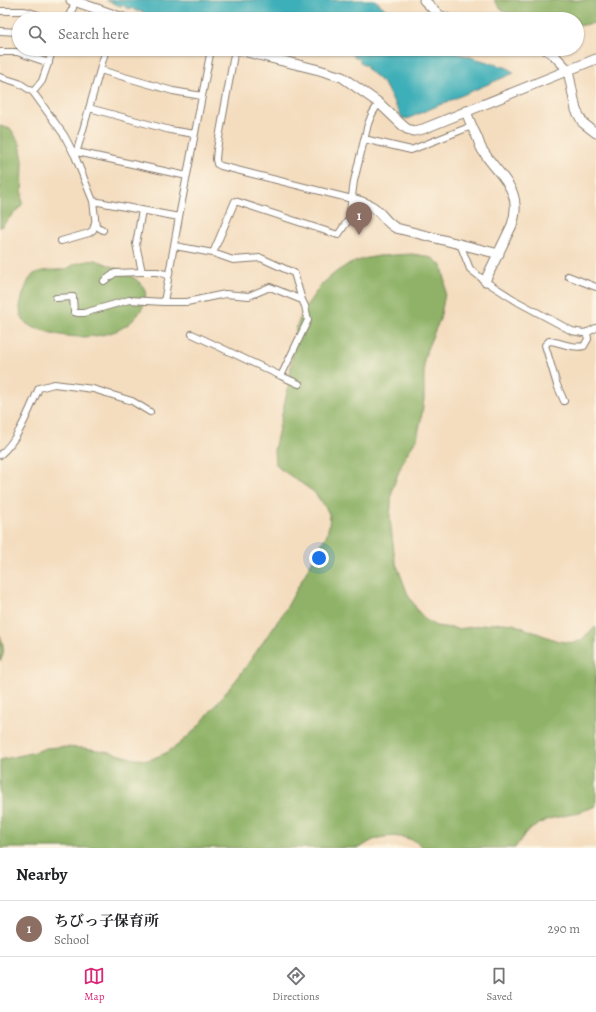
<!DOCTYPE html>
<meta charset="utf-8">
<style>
body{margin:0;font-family:Alegreya,"Noto Serif JP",serif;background:#f2f2f2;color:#202124}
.you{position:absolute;left:319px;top:558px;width:14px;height:14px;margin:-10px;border:3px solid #fff;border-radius:50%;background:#1a73e8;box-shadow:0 0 0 6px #1a73e833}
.badge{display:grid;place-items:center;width:26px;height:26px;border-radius:50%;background:#db2777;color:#fff;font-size:13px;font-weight:700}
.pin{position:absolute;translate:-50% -33px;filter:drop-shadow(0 1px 2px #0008)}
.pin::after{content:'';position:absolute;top:21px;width:14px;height:12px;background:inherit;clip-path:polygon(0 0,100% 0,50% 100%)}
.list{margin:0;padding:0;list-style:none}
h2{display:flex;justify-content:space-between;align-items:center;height:52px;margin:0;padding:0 16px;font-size:17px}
h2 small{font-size:13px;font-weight:400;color:#757577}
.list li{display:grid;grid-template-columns:26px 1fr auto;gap:12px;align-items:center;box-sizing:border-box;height:56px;padding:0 16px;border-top:1px solid #e0e0e0}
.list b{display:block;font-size:15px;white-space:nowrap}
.list p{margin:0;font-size:13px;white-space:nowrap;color:#757577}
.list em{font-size:13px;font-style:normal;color:#757577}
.icon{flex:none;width:22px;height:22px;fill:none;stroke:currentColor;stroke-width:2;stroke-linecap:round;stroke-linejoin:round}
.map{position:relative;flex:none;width:596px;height:848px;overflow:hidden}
.search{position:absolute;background:#fff;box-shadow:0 1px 3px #0004;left:12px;right:12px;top:12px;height:44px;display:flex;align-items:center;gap:10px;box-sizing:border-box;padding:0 14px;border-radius:22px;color:#757577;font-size:15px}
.sheet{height:108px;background:#fff}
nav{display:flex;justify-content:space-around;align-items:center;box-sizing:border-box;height:56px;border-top:1px solid #e0e0e0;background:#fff;font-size:11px;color:#757577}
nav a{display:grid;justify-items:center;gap:2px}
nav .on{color:#db2777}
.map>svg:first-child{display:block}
.forest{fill:#8fb267;stroke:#566742}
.water{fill:#3eafb8;stroke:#2d666a}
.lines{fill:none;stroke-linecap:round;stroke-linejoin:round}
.street-casing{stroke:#887c6e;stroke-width:8}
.secondary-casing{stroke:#887c6e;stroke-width:11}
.street{stroke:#fff;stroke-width:6}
.secondary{stroke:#fff;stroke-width:9}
</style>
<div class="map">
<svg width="596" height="848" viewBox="0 0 596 848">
<rect width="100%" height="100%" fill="#fcf5e5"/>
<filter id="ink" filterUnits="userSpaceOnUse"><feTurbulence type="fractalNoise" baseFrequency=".025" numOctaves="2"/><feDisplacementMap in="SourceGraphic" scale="8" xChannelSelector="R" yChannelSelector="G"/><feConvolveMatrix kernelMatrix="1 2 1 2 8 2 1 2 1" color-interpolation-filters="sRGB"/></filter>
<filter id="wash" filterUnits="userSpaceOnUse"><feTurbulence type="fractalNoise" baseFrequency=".012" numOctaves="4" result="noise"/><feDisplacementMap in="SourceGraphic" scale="16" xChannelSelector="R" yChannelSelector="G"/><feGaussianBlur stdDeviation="0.9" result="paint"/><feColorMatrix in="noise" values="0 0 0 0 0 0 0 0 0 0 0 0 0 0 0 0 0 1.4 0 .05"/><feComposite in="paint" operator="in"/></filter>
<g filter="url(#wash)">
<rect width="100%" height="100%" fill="#f4ddbf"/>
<path class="forest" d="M494 0H596V23L577 26V19H514L500 8Z
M0 126 11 129 20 144 23 160 22 205 0 228Z
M412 254 425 256 434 259 442 266 445 279V294L440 319 427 349 424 360V399L421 420 417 439 406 455 399 471 392 490 390 520 395 560 408 595 418 611 427 621 436 626 459 629 490 624 503 623 513 624 558 641 574 643 581 640 586 635 596 627V806L577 813 549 819 539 824 526 832 515 848H423C415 836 389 834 376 839 370 841 365 845 359 848H0V760L35 752 46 748 60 747 84 748 110 752 135 759 149 760 166 753 178 745 196 729 240 675 284 612 319 549 327 534 329 525 330 516 326 508 314 492 279 468 275 462 274 450 289 384 293 349 296 328 304 309 321 285 336 272 347 265 363 259 379 256Z
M96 260C111 266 129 272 141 284 146 289 147 297 144 304 130 340 77 342 45 331 38 329 29 327 24 321 21 317 20 311 20 307 21 299 28 277 34 274 43 269 55 271 64 269 68 269 71 266 75 264 81 262 89 261 96 260Z
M0 635C3 644 6 653 0 661Z"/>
<path class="water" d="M106 0H375L397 19H229V18H225L221 19 219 17 206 19H161L158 16H152L148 13 145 15 143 12 140 11 138 12 132 8 129 9 126 8 124 5 120 6Z
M341 49H443L508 68 514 73 416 115 407 119 405 118 403 119 384 84 368 70 366 65H363L360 62V60L358 58H355L349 51H345Z"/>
</g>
<g filter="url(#ink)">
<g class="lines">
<defs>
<path id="street" d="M0 11H23L29 12 51 19
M67 19 73 8 74 1
M0 31 19 32
M235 49 217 149 216 159 217 164 221 166 352 199
M0 52H17L49 63
M100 70 173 91 202 96
M0 77 19 83 33 92 64 135 75 156 93 201 179 217
M33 92 42 81 53 49
M89 108 170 130 195 134
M364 139 411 150 472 126
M77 152 187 176
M76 154 106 49
M93 201 96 226 103 230
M142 210 136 244 142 272H157L169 275
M61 241 89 233 93 230 95 222
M460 244 470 269 485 281 518 302 572 331 583 333 588 332 596 328
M175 246 213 253 235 201 338 235 349 219 354 181 368 124 372 114 379 103
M213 253 233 260 261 258 294 273 302 300 305 306 308 320 281 376 299 384
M568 276 596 287
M104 281 115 273 142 272
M56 298 73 297 74 312 77 313H84L129 300 164 302H187L225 294 249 296 270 287 302 300
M164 302 179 217 211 49
M192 334 281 376
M564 401 557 385 545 345 549 341C561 342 572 349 584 346L588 339 587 332
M0 455C19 439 29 410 39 388L54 384 93 389 132 401 150 412"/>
<path id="secondary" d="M71 0 126 19
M424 0 439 15 449 19
M235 49 319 70 342 77 379 103 401 124 407 129 414 131 423 129 596 59
M545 49 554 55 568 70 576 110 583 123 596 133
M466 111C469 120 473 129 477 137 479 142 480 147 483 151 500 178 524 189 512 225L485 281
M352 199C359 201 367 203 373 207 382 213 386 223 396 228L499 254"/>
</defs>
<use href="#street" class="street-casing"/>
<use href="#secondary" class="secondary-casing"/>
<use href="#street" class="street"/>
<use href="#secondary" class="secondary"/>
</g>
</g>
</svg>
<div class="you"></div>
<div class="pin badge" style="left:359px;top:235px;background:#8d6e63">1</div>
<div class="search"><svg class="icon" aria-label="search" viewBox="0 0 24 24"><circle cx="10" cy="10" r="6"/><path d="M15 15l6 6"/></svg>Search here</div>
</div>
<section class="sheet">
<h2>Nearby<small></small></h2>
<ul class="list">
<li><span class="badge" style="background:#8d6e63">1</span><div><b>ちびっ子保育所</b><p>School</p></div><em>290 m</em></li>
</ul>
</section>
<nav>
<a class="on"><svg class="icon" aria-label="map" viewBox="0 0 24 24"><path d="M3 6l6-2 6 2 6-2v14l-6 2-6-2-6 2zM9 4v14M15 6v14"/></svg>Map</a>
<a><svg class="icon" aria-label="directions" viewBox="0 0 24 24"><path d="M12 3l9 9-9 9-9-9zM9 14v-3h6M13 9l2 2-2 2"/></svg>Directions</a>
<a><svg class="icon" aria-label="saved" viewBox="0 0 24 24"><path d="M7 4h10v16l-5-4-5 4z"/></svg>Saved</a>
</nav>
